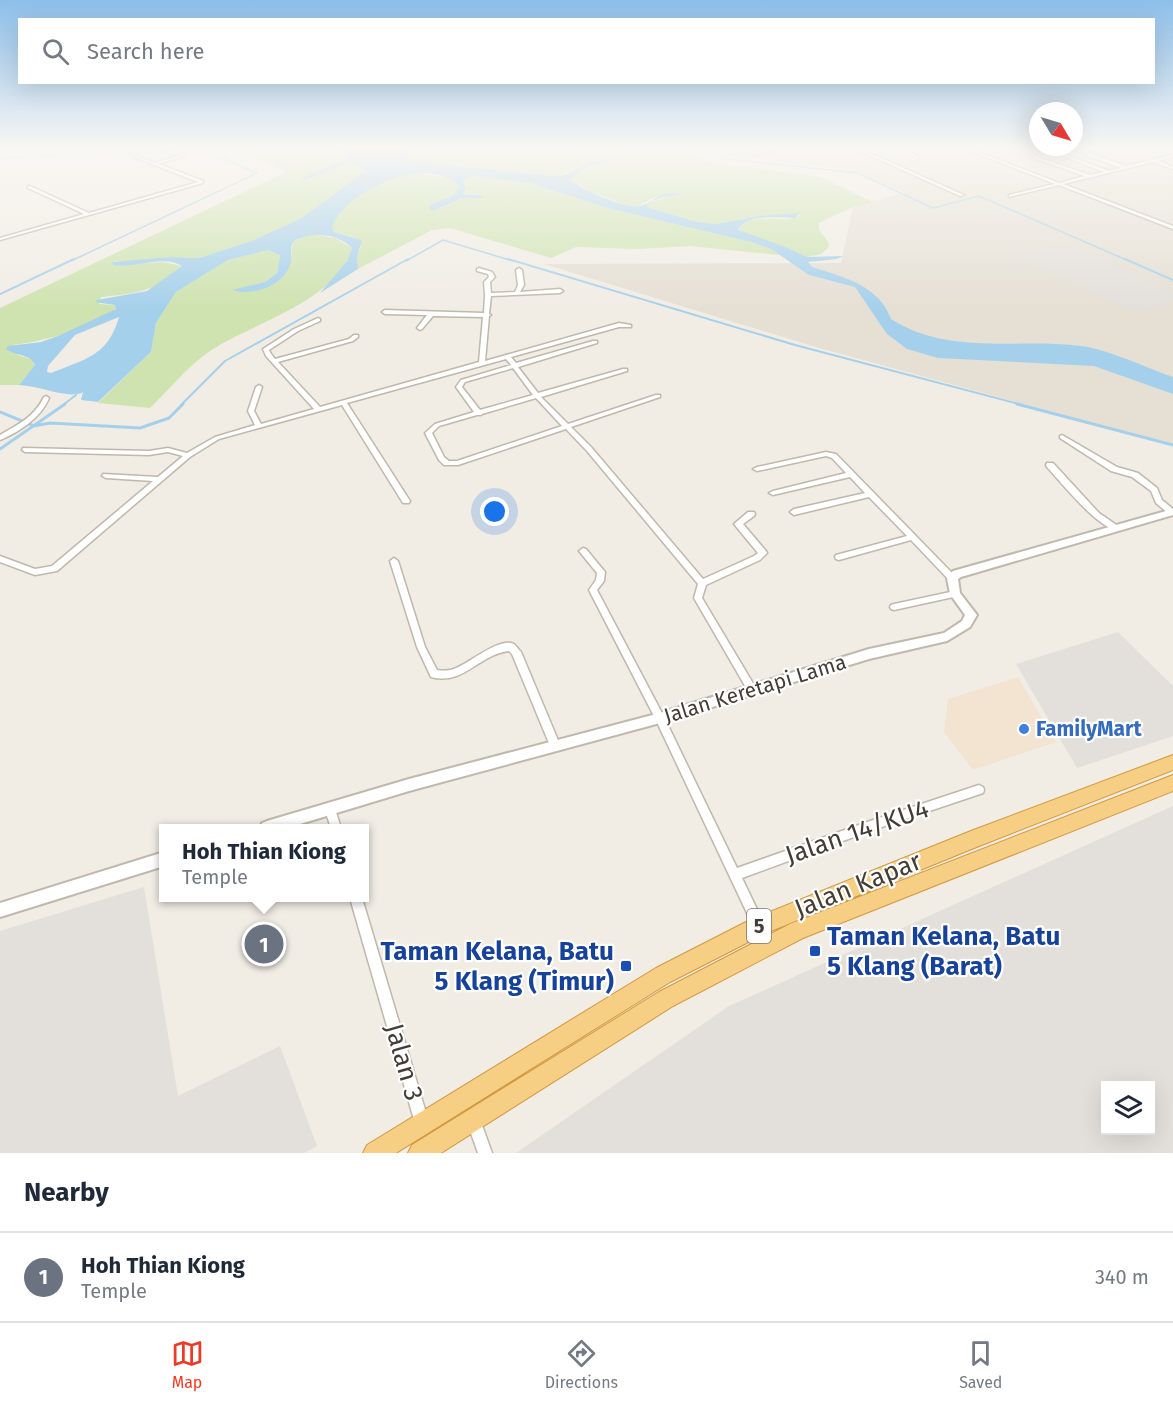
<!DOCTYPE html>
<style>
body{margin:0;font-family:"Fira Sans",sans-serif;background:#f6f6f7;color:#1f2937}
.controls{position:absolute;right:18px;bottom:18px;display:grid;overflow:hidden;border-radius:0px;box-shadow:0 6px 24px #0002}
.controls button{width:54px;height:54px;display:grid;place-items:center;padding:0;border:0;border-bottom:2px solid #e0e1e3;background:#fff;color:#1f2937;font:30px sans-serif}
.compass{position:absolute;left:1029px;top:102px;width:54px;height:54px;border-radius:50%;background:#fff;box-shadow:0 6px 24px #0002;rotate:128deg}
.you{position:absolute;left:495px;top:512px;width:21px;height:21px;margin:-15px;border:4px solid #fff;border-radius:50%;background:#1a73e8;box-shadow:0 0 0 9px #1a73e833}
.badge{display:grid;place-items:center;width:39px;height:39px;border-radius:50%;background:#eb3b23;color:#fff;font-size:20px;font-weight:700}
.pin{position:absolute;translate:-50% -50%;border:3px solid #fff;box-shadow:0 2px 6px #0006}
.popup{position:absolute;left:159px;top:824px;width:210px;height:78px;box-sizing:border-box;display:grid;place-content:center;border-radius:0px;background:#fff;filter:drop-shadow(0 2px 4px #0005);font-size:20px;white-space:nowrap;color:#747a83}
.popup b{font-size:22px;color:#1f2937}
.popup::after{content:'';position:absolute;left:50%;top:100%;margin-left:-12px;border:12px solid transparent;border-top-color:#fff}
.list{margin:0;padding:0;list-style:none}
h2{display:flex;justify-content:space-between;align-items:center;height:78px;margin:0;padding:0 24px;font-size:26px}
h2 small{font-size:20px;font-weight:400;color:#747a83}
.list li{display:grid;grid-template-columns:39px 1fr auto;gap:18px;align-items:center;box-sizing:border-box;height:90px;padding:0 24px;border-top:2px solid #e0e1e3}
.list b{display:block;font-size:22px;white-space:nowrap}
.list p{margin:0;font-size:20px;white-space:nowrap;color:#747a83}
.list em{font-size:20px;font-style:normal;color:#747a83}
.icon{flex:none;width:33px;height:33px;fill:none;stroke:currentColor;stroke-width:2;stroke-linecap:round;stroke-linejoin:round}
.map{position:relative;flex:none;width:1173px;height:1153px;overflow:hidden}
.search{position:absolute;background:#fff;box-shadow:0 6px 24px #0002;left:18px;right:18px;top:18px;height:66px;display:flex;align-items:center;gap:15px;box-sizing:border-box;padding:0 21px;border-radius:0px;color:#747a83;font-size:22px}
.sheet{height:168px;background:#fff}
nav{display:flex;justify-content:space-around;align-items:center;box-sizing:border-box;height:84px;border-top:2px solid #e0e1e3;background:#fff;font-size:16px;color:#747a83}
nav a{display:grid;justify-items:center;gap:3px}
nav .on{color:#eb3b23}
.map>svg:first-child{display:block}
.residential{fill:#e5dfd4}
.commercial{fill:#f2e4d1}
.industrial{fill:#e3dfda;fill-rule:evenodd}
.green{fill:#cee3b0}
.water{fill:#a5d0eb;fill-rule:evenodd}
.lines{fill:none;stroke-linecap:round;stroke-linejoin:round}
.stream-far2{stroke:#a5d0eb;stroke-width:1.5}
.stream-far1{stroke:#a5d0eb;stroke-width:2}
.stream{stroke:#a5d0eb;stroke-width:3}
.minor-casing{stroke:#bfb8ac;stroke-width:3}
.tertiary-casing{stroke:#bfb8ac;stroke-width:4}
.trunk-casing{stroke:#d2983f;stroke-width:2}
.minor{fill:#fff;fill-rule:evenodd}
.tertiary{fill:#fff;fill-rule:evenodd}
.trunk{fill:#f6cf84;fill-rule:evenodd}
.shop-dot{fill:#3f7fe0;stroke:#fff;stroke-width:2}
.transit-dot{fill:#1a4fb4;stroke:#fff;stroke-width:2}
.labels{text-anchor:middle;dominant-baseline:central;stroke-width:4.5;stroke-linejoin:round;paint-order:stroke}
.shield{fill:#fff;stroke:#7b7772;stroke-width:1.5}
.shield-label{font-size:20px;font-weight:bold;fill:#433d35}
.street-label{font-size:21px;fill:#433d35;stroke:#fff}
.shop-label{font-size:21px;font-weight:bold;fill:#366cbe;stroke:#fff;text-anchor:start}
.near-street-label{font-size:26px;fill:#433d35;stroke:#fff}
.near-transit-label{font-size:26px;font-weight:bold;fill:#164399;stroke:#fff;text-anchor:start}
</style>
<div class="map">
<svg width="1173" height="1153" viewBox="0 0 1173 1153">
<rect width="100%" height="100%" fill="#f1ede5"/>
<path class="residential" d="M710 149H1173V445L816 347 544 264 841 263 853 207 904 192 845 169 723 155Z"/>
<path class="commercial" d="M1018 677 1056 742 973 770 944 732 948 699Z"/>
<path class="industrial" d="M1063 243 1173 292V301L1138 314 1018 256Z
M1118 632 1173 686V736L1077 768 1016 664Z
M1173 806V1153H516L729 1006ZM1106 1086H1150V1130H1106Z
M144 887 178 1096 280 1046 317 1146 304 1153H0V931Z"/>
<path class="green" d="M238 149H300L294 154 296 155C313 145 329 147 346 156L345 162 300 179 303 181 349 163 363 168 364 172 300 219 251 241 199 258 170 257 136 262 114 261 113 265 163 262 182 266C161 291 132 294 101 297L99 304 115 305 116 308C97 328 40 342 13 345L18 355 33 360 35 365 19 385H0V308L286 172Z
M420 149H684L708 162 821 177 873 202 853 207 819 223V230L829 243 828 248 821 254 807 257 786 247 738 231C748 207 787 228 801 214L760 216 716 224 697 222 647 207V204L676 193 655 197 638 206H628L592 192 569 179 580 170 631 155V153L598 160 556 176 426 163 414 160 406 153Z
M416 174 448 177 459 186 454 195 430 205 433 211 462 198 480 195 463 193 466 187 463 179 467 177H489L530 183 607 208 751 242 771 249 779 255 690 246 637 249 576 247 551 258 450 228 432 230 358 269 357 257 361 247 354 237 334 232 332 227C343 196 385 177 416 174Z
M310 234 335 238 352 248C338 302 248 324 207 353 186 368 169 390 150 408L98 403 151 352 156 323 176 292 228 260 268 250 280 255 277 273 265 282 249 287V291L273 284 291 261 293 242Z"/>
<path class="water" d="M331 149H420L406 153 414 160 426 163 555 176 565 175 590 162 633 153 580 170 570 179C580 189 625 209 639 206 660 201 654 190 683 194L662 197 647 204V207L697 222 716 224 760 216 800 213 795 218C778 218 746 213 738 230L786 247 807 257 843 256 837 259 808 262 812 267C843 277 879 285 891 319 948 356 1017 338 1081 346 1107 349 1147 368 1173 377V394L1094 366 938 358 907 349 887 334 855 287 809 275 771 249 751 242 607 208 530 183 474 176 463 180 466 189 463 194 480 195 483 198H462L433 211 429 209 430 205 454 195 459 186C429 153 345 190 332 227L334 232 362 240 357 257 358 269 320 293 347 261 352 248C337 233 310 231 293 242 290 250 292 254 291 261 287 285 253 297 232 290L265 282 277 273 280 255 268 250 228 260 176 292 156 323 151 352 98 402 81 400 83 392C69 400 42 386 19 385L35 365C31 354 15 356 6 349L8 346 41 342 58 336 116 309 115 305 95 302 97 300 147 291 182 266C163 254 134 269 113 265L112 262 170 257 199 258 251 241 300 219 364 172 363 168 349 163 300 182 304 177 347 159 346 156ZM119 317C108 356 85 359 51 373L47 372 48 366 75 335Z"/>
<g class="lines">
<path class="stream-far2" d="M705 149 721 158 857 173 933 208 979 196 1129 261
M0 158 203 150 257 173 71 261
M406 261 443 240 513 261"/>
<path class="stream-far1" d="M508 259 795 345 1023 405
M1125 259 1173 280
M0 294 74 259
M63 405 76 395
M181 405 225 361 408 259"/>
<path class="stream" d="M1017 404 1173 445
M0 412 34 426 50 423 140 428 169 418 183 404
M0 449 65 404"/>
<defs>
<path id="minor" d="M773 149H780L752 155 750 154Z
M856 149H861L964 195 960 196Z
M898 149H903L920 157 913 161H911V159L915 157Z
M966 149H971L1059 183 1085 176 1034 158V156L1090 175 1104 172 1045 149H1050L1109 171 1121 168 1072 149H1077L1126 166 1173 155V157L1158 161 1173 167V169L1153 162 1063 184 1173 226V229L1059 185 1009 197V195L1055 184Z
M184 154 187 155 159 164 203 181V183L0 240V238L84 214 28 188V186H30L89 213 198 182 134 157 137 156 155 163Z
M479 268 492 272 495 277 490 282 491 293 515 292 518 285 516 270 519 268 522 270 524 285 520 292 560 289 563 291 560 293 491 296 489 314 491 315 489 316 485 361 619 323 631 325V327H619L511 357 516 363 593 341H597V343L518 367 538 393 623 369H627V371L541 397 568 424 656 395H660V397L571 427 591 447 703 579 754 556 758 553 734 524 748 512H754L755 514 754 516 743 524 766 551 767 553 760 560 706 585 702 598 754 685 756 688 754 691 751 692 748 691 694 598 698 584 587 451 566 429 458 465H444L439 460 425 433 435 424 474 412 456 387 461 380 511 365 506 359 347 403 410 501 409 503H403L342 405 219 439 190 457 57 571 35 575 0 562V556L35 569 52 566 153 481 106 478 102 476 103 474 158 477 183 456 168 452 149 455 25 452 22 450 23 448 149 451 168 448 187 453 215 437 255 425 248 411 256 387 259 385 262 387 254 411 261 424 314 409 266 356 263 349 294 329 318 318 320 319V321L298 331 269 350 271 354 275 359 349 339 354 335H358V337L353 341 278 362 320 407 479 362 483 317 433 316 422 329 420 330 417 328 427 315 385 314 382 312 385 310 484 313 485 295 484 282 489 277 488 274 477 271V269ZM513 368 533 395 480 410 462 387 465 382ZM536 398 562 426 457 461H449L444 457 432 433 439 426 477 415H481L482 414Z
M46 396 49 398C41 418 19 432 0 440V435C19 424 34 417 44 397Z
M1062 435 1117 467 1138 473 1157 488 1162 500 1173 509V514H1169L1156 503 1151 491 1132 477 1111 471 1060 438V436Z
M826 452 836 454 955 576 956 578 955 580H949L911 540 839 560 836 559 835 557 836 555 907 536 869 497 794 515 790 512 794 509 865 493 850 477 773 495 769 493 773 491 846 473 832 458 826 456 757 471 753 469 757 467Z
M1047 463H1053L1099 513 1118 526 1119 528 1118 530C1100 531 1060 481 1047 467L1046 465Z
M583 548 586 549 605 572 604 581 597 590 663 715 737 868 870 821 979 785 983 787 984 790 983 793 870 831 742 878 765 926 763 930 759 932 755 930 656 720 589 590 596 580 597 573 579 551Z
M394 558 398 561 425 647 437 670C444 671 450 671 456 668 470 663 499 637 514 644 516 646 519 650 521 652L560 745 559 748 555 749 551 748 512 654 509 651C479 654 464 686 431 677L417 647 390 561Z
M955 591 958 592 959 594 958 596 894 610 891 609 890 607 891 605 894 604Z
M330 805 334 806 341 828H331L325 810 326 806Z
M350 898H362L429 1123 427 1128 422 1130 417 1128 415 1123Z
M474 1115 479 1117 492 1153H478L467 1122 469 1117Z"/>
<path id="tertiary" d="M1173 509V515L961 577 958 579 960 593 977 615 970 627 947 641 869 659 660 723 409 791 287 828H260L262 823 267 821 409 779 660 713 869 649 944 633 962 621 965 615 950 594 947 578 953 571Z
M164 852V866L0 917V903Z"/>
<path id="trunk" d="M1173 755V770L974 848 766 933 670 982 396 1153H363L367 1145 656 968 752 919 971 831Z
M1173 775V791L803 938 673 1006 441 1153H408L412 1145 659 992 790 924Z"/>
</defs>
<use href="#minor" class="minor-casing"/>
<use href="#tertiary" class="tertiary-casing"/>
<use href="#trunk" class="trunk-casing"/>
<use href="#minor" class="minor"/>
<use href="#tertiary" class="tertiary"/>
<use href="#trunk" class="trunk"/>
</g>
<linearGradient id="sky" x2="0" y2="1"><stop stop-color="#8dbfe9"/><stop offset="0.48" stop-color="#f9f7f3"/><stop offset="1" stop-color="#f9f7f3" stop-opacity="0"/></linearGradient>
<rect width="1173" height="310" fill="url(#sky)"/>
<circle class="shop-dot" cx="1024" cy="729" r="6"/>
<g class="transit-dot">
<rect x="809" y="945" width="12" height="12" rx="3"/>
<rect x="620" y="960" width="12" height="12" rx="3"/>
</g>
<g class="labels">
<rect class="shield" x="747" y="909" width="24" height="34" rx="4.5"/>
<g class="shield-label">
<text x="759" y="926">5</text>
</g>
<g class="street-label">
<text transform="translate(755 689) rotate(-17)">Jalan Keretapi Lama</text>
</g>
<g class="shop-label">
<text x="1036" y="729">FamilyMart</text>
</g>
<g class="near-street-label">
<text transform="translate(857 832) rotate(-19)">Jalan 14/KU4</text>
<text transform="translate(858 885) rotate(-22)">Jalan Kapar</text>
<text transform="translate(404 1062) rotate(74)">Jalan 3</text>
</g>
<g class="near-transit-label">
<text x="827" y="936">Taman Kelana, Batu<tspan x="827" dy="30">5 Klang (Barat)</tspan></text>
<text x="614" y="951" text-anchor="end">Taman Kelana, Batu<tspan x="614" dy="30">5 Klang (Timur)</tspan></text>
</g>
</g>
</svg>
<div class="controls">
<button><svg class="icon" aria-label="layers" viewBox="0 0 24 24"><path d="M12 4l9 5-9 5-9-5zM3 14l9 5 9-5"/></svg></button>
</div>
<svg class="compass" viewBox="-18 -18 36 36"><path d="M0-13l5 13h-10z" fill="#e53935"/><path d="M0 13l5-13h-10z" fill="#747a83"/></svg>
<div class="you"></div>
<div class="pin badge" style="left:264px;top:944px;background:#6b7280">1</div>
<div class="popup"><b>Hoh Thian Kiong</b>Temple</div>
<div class="search"><svg class="icon" aria-label="search" viewBox="0 0 24 24"><circle cx="10" cy="10" r="6"/><path d="M15 15l6 6"/></svg>Search here</div>
</div>
<section class="sheet">
<h2>Nearby<small></small></h2>
<ul class="list">
<li><span class="badge" style="background:#6b7280">1</span><div><b>Hoh Thian Kiong</b><p>Temple</p></div><em>340 m</em></li>
</ul>
</section>
<nav>
<a class="on"><svg class="icon" aria-label="map" viewBox="0 0 24 24"><path d="M3 6l6-2 6 2 6-2v14l-6 2-6-2-6 2zM9 4v14M15 6v14"/></svg>Map</a>
<a><svg class="icon" aria-label="directions" viewBox="0 0 24 24"><path d="M12 3l9 9-9 9-9-9zM9 14v-3h6M13 9l2 2-2 2"/></svg>Directions</a>
<a><svg class="icon" aria-label="saved" viewBox="0 0 24 24"><path d="M7 4h10v16l-5-4-5 4z"/></svg>Saved</a>
</nav>
